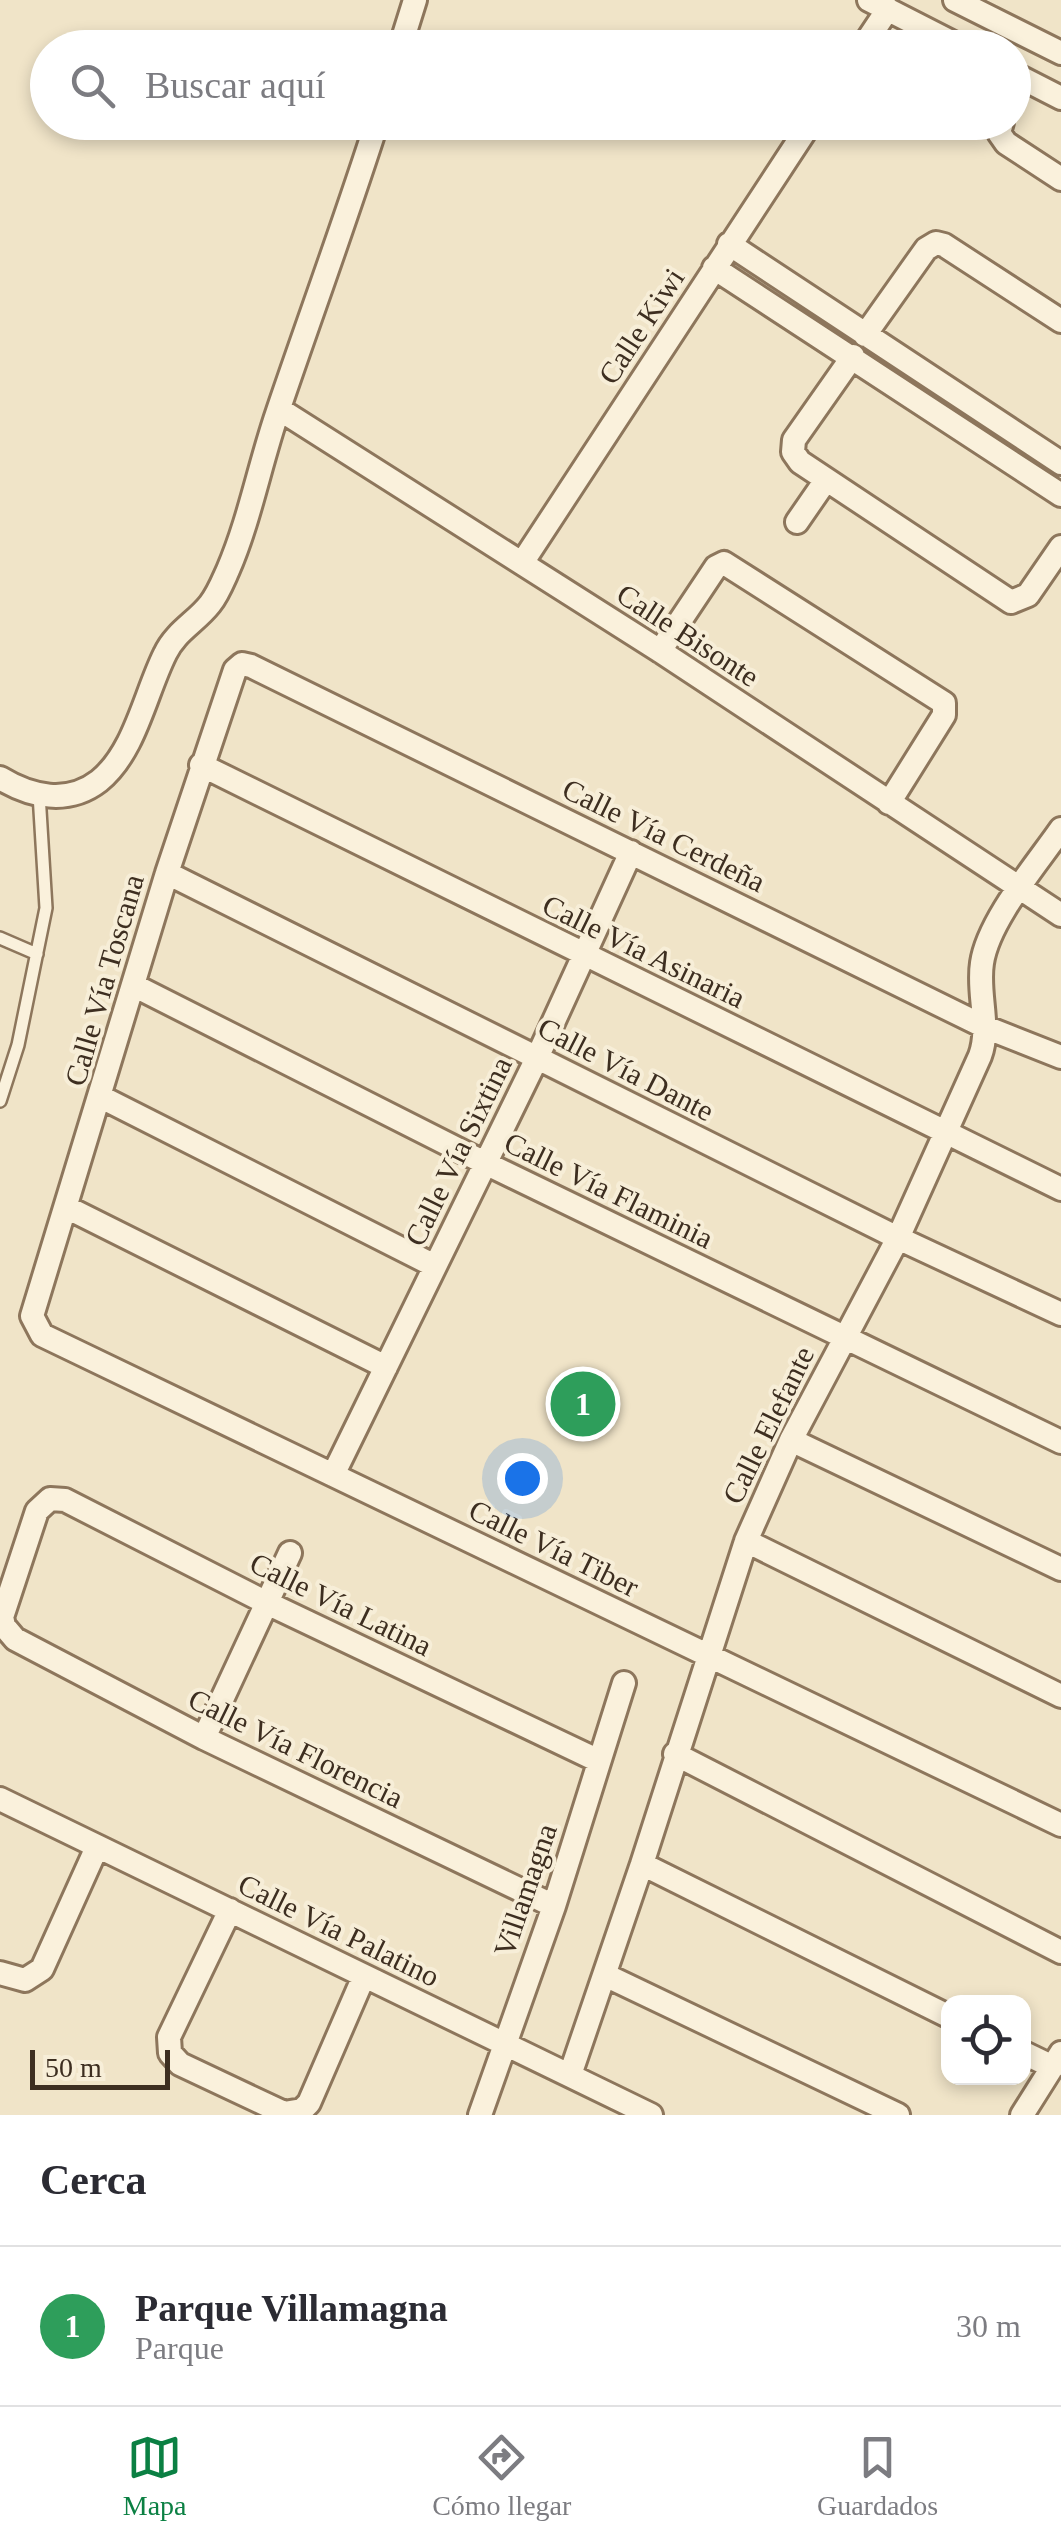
<!DOCTYPE html>
<html lang="es">
<meta charset="utf-8">
<style>
body{margin:0;font-family:Georgia,serif;background:#f2f2f3;color:#2b2b33}
.controls{position:absolute;right:30px;bottom:30px;display:grid;overflow:hidden;border-radius:20px;box-shadow:0 5px 15px #0003}
.controls button{width:90px;height:90px;display:grid;place-items:center;padding:0;border:0;border-bottom:2px solid #e1e1e2;background:#fff;color:#2b2b33;font:50px sans-serif}
.scale{position:absolute;left:30px;bottom:25px;width:140px;box-sizing:border-box;padding-left:10px;border:5px solid #3d2e20;border-top:0;font-size:28px;line-height:35px;white-space:nowrap;color:#3d2e20;-webkit-text-stroke:8px #f7eed8;paint-order:stroke}
.you{position:absolute;left:522px;top:1478px;width:35px;height:35px;margin:-25px;border:8px solid #fff;border-radius:50%;background:#1a73e8;box-shadow:0 0 0 15px #1a73e833}
.badge{display:grid;place-items:center;width:65px;height:65px;border-radius:50%;background:#0b8043;color:#fff;font-size:32px;font-weight:700}
.pin{position:absolute;translate:-50% -50%;border:5px solid #fff;box-shadow:0 2px 10px #0006}
.list{margin:0;padding:0;list-style:none}
h2{display:flex;justify-content:space-between;align-items:center;height:130px;margin:0;padding:0 40px;font-size:42px}
h2 small{font-size:32px;font-weight:400;color:#7c7c81}
.list li{display:grid;grid-template-columns:65px 1fr auto;gap:30px;align-items:center;box-sizing:border-box;height:160px;padding:0 40px;border-top:2px solid #e1e1e2}
.list b{display:block;font-size:38px;white-space:nowrap}
.list p{margin:0;font-size:32px;white-space:nowrap;color:#7c7c81}
.list em{font-size:32px;font-style:normal;color:#7c7c81}
.icon{flex:none;width:55px;height:55px;fill:none;stroke:currentColor;stroke-width:2;stroke-linecap:round;stroke-linejoin:round}
.map{position:relative;flex:none;width:1061px;height:2115px;overflow:hidden}
.search{position:absolute;background:#fff;box-shadow:0 5px 15px #0003;left:30px;right:30px;top:30px;height:110px;display:flex;align-items:center;gap:25px;box-sizing:border-box;padding:0 35px;border-radius:55px;color:#7c7c81;font-size:38px}
.sheet{height:290px;background:#fff}
nav{display:flex;justify-content:space-around;align-items:center;box-sizing:border-box;height:140px;border-top:2px solid #e1e1e2;background:#fff;font-size:28px;color:#7c7c81}
nav a{display:grid;justify-items:center;gap:5px}
nav .on{color:#0b8043}
.map>svg:first-child{display:block}
.lines{fill:none;stroke-linecap:round;stroke-linejoin:round}
.lane-casing{stroke:#8d765c;stroke-width:16}
.street-casing{stroke:#8d765c;stroke-width:28}
.lane{stroke:#faf1dc;stroke-width:11}
.street{stroke:#faf1dc;stroke-width:22}
.labels{text-anchor:middle;dominant-baseline:central;stroke-width:8;stroke-linejoin:round;paint-order:stroke}
.street-label{font-size:30px;fill:#3d2e20;stroke:#f7eed8}
</style>
<div class="map">
<svg width="1061" height="2115" viewBox="0 0 1061 2115">
<rect width="100%" height="100%" fill="#f0e4c8"/>
<g class="lines">
<defs>
<path id="lane" d="M0 938 37 954
M0 1101 18 1045 46 908 39 794"/>
<path id="street" d="M869 0 963 48
M955 0 1061 53
M400 48 415 0
M862 48 888 9
M1014 74 1061 98
M1002 122 999 133 1006 143 1061 179
M729 244 1061 463
M714 268 1061 495
M865 335 926 249 936 243 944 245 1061 321
M853 356 794 440 793 452 800 462 1011 602 1028 595 1061 547
M279 409 660 651 1061 915
M797 522 826 480
M522 563 811 122
M660 651 716 567 724 563 944 703V715L889 803
M201 765 1061 1189
M0 778C31 797 68 805 99 781 135 752 145 694 165 654 175 632 196 622 210 604 218 594 223 581 228 570 250 519 260 463 278 411 311 314 346 219 377 122
M167 873 898 1238 1061 1314
M135 986 485 1163 1061 1442
M1061 1057 985 1027 251 666 242 664 235 670 167 873 32 1316 42 1335 1061 1825
M101 1097 435 1266
M66 1207 386 1367
M791 1440 1061 1569
M333 1475 537 1058 631 852
M746 1541 1061 1696
M204 1738 290 1553
M675 1754 1061 1952
M0 1799 651 2115
M642 1864 948 2016
M554 1906 204 1738 15 1639 4 1626 2 1617 37 1511 50 1499 65 1500 267 1603 599 1761
M230 1910 169 2037 170 2053 180 2064 284 2113 302 2110 309 2103 364 1976
M0 1973 25 1980 42 1969 97 1847
M605 1975 898 2115
M1024 2053 1053 2067
M570 2075 642 1864 746 1541 791 1440 898 1238 980 1056C991 1026 977 994 982 963 988 921 1036 865 1061 829
M480 2115 554 1906 624 1683
M1022 2115 1061 2053"/>
</defs>
<use href="#lane" class="lane-casing"/>
<use href="#street" class="street-casing"/>
<use href="#lane" class="lane"/>
<use href="#street" class="street"/>
</g>
<g class="labels">
<g class="street-label">
<text transform="translate(641 326) rotate(-57)">Calle Kiwi</text>
<text transform="translate(688 635) rotate(33)">Calle Bisonte</text>
<text transform="translate(664 835) rotate(26)">Calle Vía Cerdeña</text>
<text transform="translate(644 951) rotate(26)">Calle Vía Asinaria</text>
<text transform="translate(104 980) rotate(-74)">Calle Vía Toscana</text>
<text transform="translate(626 1069) rotate(27)">Calle Vía Dante</text>
<text transform="translate(458 1151) rotate(-64)">Calle Vía Sixtina</text>
<text transform="translate(609 1190) rotate(26)">Calle Vía Flaminia</text>
<text transform="translate(768 1425) rotate(-64)">Calle Elefante</text>
<text transform="translate(554 1548) rotate(26)">Calle Vía Tiber</text>
<text transform="translate(341 1604) rotate(26)">Calle Vía Latina</text>
<text transform="translate(296 1748) rotate(26)">Calle Vía Florencia</text>
<text transform="translate(525 1890) rotate(-71)">Villamagna</text>
<text transform="translate(339 1930) rotate(26)">Calle Vía Palatino</text>
</g>
</g>
</svg>
<div class="controls">
<button><svg class="icon" aria-label="locate" viewBox="0 0 24 24"><circle cx="12" cy="12" r="6"/><path d="M12 2v4M12 18v4M2 12h4M18 12h4"/></svg></button>
</div>
<div class="scale">50 m</div>
<div class="you"></div>
<div class="pin badge" style="left:583px;top:1404px;background:#2e9e5b">1</div>
<div class="search"><svg class="icon" aria-label="search" viewBox="0 0 24 24"><circle cx="10" cy="10" r="6"/><path d="M15 15l6 6"/></svg>Buscar aquí</div>
</div>
<section class="sheet">
<h2>Cerca<small></small></h2>
<ul class="list">
<li><span class="badge" style="background:#2e9e5b">1</span><div><b>Parque Villamagna</b><p>Parque</p></div><em>30 m</em></li>
</ul>
</section>
<nav>
<a class="on"><svg class="icon" aria-label="map" viewBox="0 0 24 24"><path d="M3 6l6-2 6 2 6-2v14l-6 2-6-2-6 2zM9 4v14M15 6v14"/></svg>Mapa</a>
<a><svg class="icon" aria-label="directions" viewBox="0 0 24 24"><path d="M12 3l9 9-9 9-9-9zM9 14v-3h6M13 9l2 2-2 2"/></svg>Cómo llegar</a>
<a><svg class="icon" aria-label="saved" viewBox="0 0 24 24"><path d="M7 4h10v16l-5-4-5 4z"/></svg>Guardados</a>
</nav>
